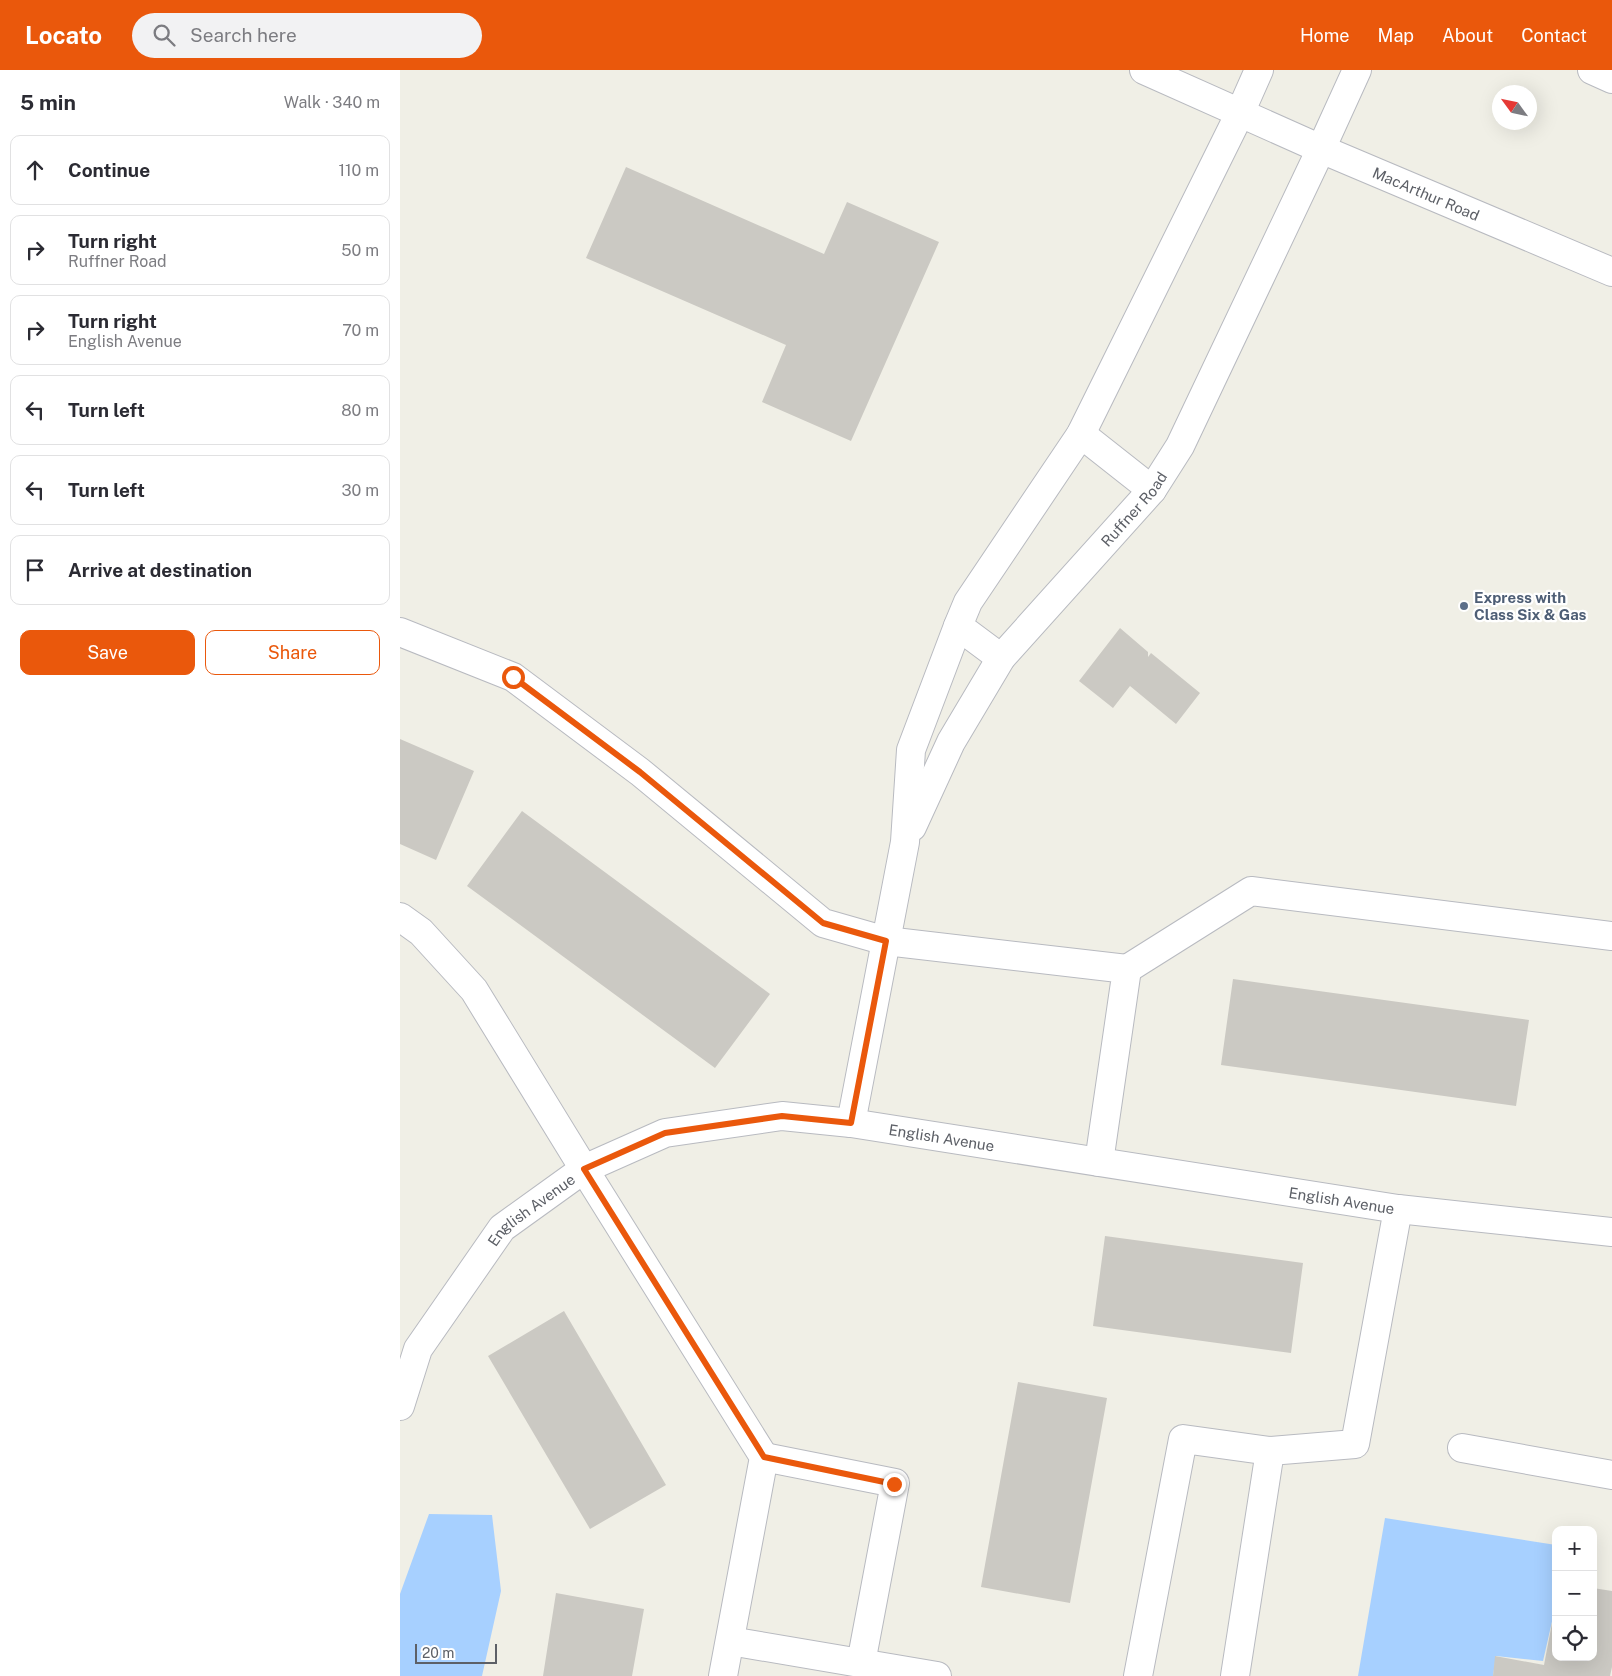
<!DOCTYPE html>
<meta charset="utf-8">
<style>
body{margin:0;font-family:"Public Sans",sans-serif;background:#f2f2f3;color:#2b2b33}
.controls{position:absolute;right:15px;bottom:15px;display:grid;overflow:hidden;border-radius:10px;box-shadow:0 5px 20px #0002}
.controls button{width:45px;height:45px;display:grid;place-items:center;padding:0;border:0;border-bottom:1px solid #e1e1e2;background:#fff;color:#2b2b33;font:25px sans-serif}
.compass{position:absolute;left:1092px;top:15px;width:45px;height:45px;border-radius:50%;background:#fff;box-shadow:0 5px 20px #0002;rotate:303deg}
.scale{position:absolute;left:15px;bottom:12px;width:82px;box-sizing:border-box;padding-left:5px;border:2px solid #5d6067;border-top:0;font-size:14px;line-height:18px;white-space:nowrap;color:#5d6067;-webkit-text-stroke:4px #fff;paint-order:stroke}
.stop{position:absolute;width:15px;height:15px;margin:-11px;border:4px solid #ea580c;border-radius:50%;background:#fff}
.stop.end{background:#ea580c;border-color:#fff;box-shadow:0 1px 5px #0008}
.list{margin:0;padding:0;list-style:none}
h2{display:flex;justify-content:space-between;align-items:center;height:65px;margin:0;padding:0 20px;font-size:21px}
h2 small{font-size:16px;font-weight:400;color:#7c7c81}
.list li{display:grid;grid-template-columns:32px 1fr auto;gap:15px;align-items:center;box-sizing:border-box;height:70px;margin:0 10px 10px;padding:0 10px;border:1px solid #e1e1e2;border-radius:10px}
.list b{display:block;font-size:19px;white-space:nowrap}
.list p{margin:0;font-size:16px;white-space:nowrap;color:#7c7c81}
.list em{font-size:16px;font-style:normal;color:#7c7c81}
.actions{display:flex;gap:10px;padding:15px 20px}
.actions a{flex:1;padding:11px 0;border:1px solid #ea580c;border-radius:10px;text-align:center;font-size:18px;color:#ea580c}
.actions .main{background:#ea580c;color:#fff}
.icon{flex:none;width:28px;height:28px;fill:none;stroke:currentColor;stroke-width:2;stroke-linecap:round;stroke-linejoin:round}
.map{position:relative;flex:none;width:1212px;height:1606px;overflow:hidden}
header{display:flex;align-items:center;gap:30px;box-sizing:border-box;height:70px;padding:0 25px;background:#ea580c;color:#fff}
header strong{font-size:24px}
nav{display:flex;gap:28px;margin-inline-start:auto;font-size:18px}
.search{width:350px;height:45px;background:#f2f2f3;display:flex;align-items:center;gap:12px;box-sizing:border-box;padding:0 18px;border-radius:28px;color:#7c7c81;font-size:19px}
main{display:flex}
aside{flex:1;background:#fff}
.map>svg:first-child{display:block}
.water{fill:#a7d0ff}
.building{fill:#cbc9c3}
.lines{fill:none;stroke-linecap:round;stroke-linejoin:round}
.minor-casing{stroke:#b8bac0;stroke-width:30}
.minor{stroke:#fff;stroke-width:28}
.route{stroke:#ea580c;stroke-width:6}
.service-dot{fill:#5c6f8a;stroke:#fff;stroke-width:2}
.labels{text-anchor:middle;dominant-baseline:central;stroke-width:4.5;stroke-linejoin:round;paint-order:stroke}
.street-label{font-size:15px;fill:#5d6067;stroke:#fff}
.service-label{font-size:15px;font-weight:bold;fill:#4e5e75;stroke:#fff;text-anchor:start}
</style>
<header>
<strong>Locato</strong>
<div class="search"><svg class="icon" aria-label="search" viewBox="0 0 24 24"><circle cx="10" cy="10" r="6"/><path d="M15 15l6 6"/></svg>Search here</div>
<nav><a>Home</a><a>Map</a><a>About</a><a>Contact</a></nav>
</header>
<main>
<aside>
<h2>5 min<small>Walk · 340 m</small></h2>
<ul class="list">
<li><svg class="icon" aria-label="ahead" viewBox="0 0 24 24"><path d="M12 20V5M6 11l6-6 6 6"/></svg><div><b>Continue</b></div><em>110 m</em></li>
<li><svg class="icon" aria-label="right" viewBox="0 0 24 24"><path d="M7 20v-9h11M14 6l5 5-5 5"/></svg><div><b>Turn right</b><p>Ruffner Road</p></div><em>50 m</em></li>
<li><svg class="icon" aria-label="right" viewBox="0 0 24 24"><path d="M7 20v-9h11M14 6l5 5-5 5"/></svg><div><b>Turn right</b><p>English Avenue</p></div><em>70 m</em></li>
<li><svg class="icon" aria-label="left" viewBox="0 0 24 24"><path d="M17 20v-9H6M10 6l-5 5 5 5"/></svg><div><b>Turn left</b></div><em>80 m</em></li>
<li><svg class="icon" aria-label="left" viewBox="0 0 24 24"><path d="M17 20v-9H6M10 6l-5 5 5 5"/></svg><div><b>Turn left</b></div><em>30 m</em></li>
<li><svg class="icon" aria-label="arrive" viewBox="0 0 24 24"><path d="M6 21V4h12l-3 4 3 4H6"/></svg><div><b>Arrive at destination</b></div></li>
</ul>
<div class="actions"><a class="main">Save</a><a>Share</a></div>
</aside>
<div class="map">
<svg width="1212" height="1606" viewBox="0 0 1212 1606">
<rect width="100%" height="100%" fill="#f0efe6"/>
<path class="water" d="M29 1444 92 1445 101 1521 82 1606H0V1524Z
M985 1448 1156 1475V1534L1143 1591 1096 1586 1093 1606H958Z"/>
<path class="building" d="M226 97 424 184 447 132 539 172 451 371 362 332 386 275 186 188Z
M720 558 748 582V587L751 583 800 623 776 654 730 616 713 638 679 611Z
M0 669 74 701 36 790 0 774Z
M122 741 370 924 315 998 67 816Z
M833 909 1129 950 1116 1036 821 995Z
M705 1166 903 1193 891 1283 693 1256Z
M164 1241 266 1415 190 1459 88 1286Z
M618 1312 707 1328 670 1533 581 1517Z
M1193 1518 1212 1521V1597L1210 1606H1093L1095 1586 1144 1595 1153 1548H1156V1587H1193Z
M156 1523 244 1539 232 1606H143Z"/>
<g class="lines">
<defs>
<g id="minor">
<path id="s1" d="M744 0 921 79 1212 202"/>
<path d="M1192 0 1212 9"/>
<path d="M681 364 752 420"/>
<path d="M558 556 601 588"/>
<path d="M0 562 113 607 240 702 423 853 486 871 727 899 699 1092"/>
<path id="s2" d="M512 757 551 672 601 588 752 420 780 376 921 79 957 0"/>
<path d="M0 847 21 862 74 920 184 1099 364 1387 323 1606"/>
<path d="M727 899 851 821 1212 866"/>
<path d="M451 1053 505 772 511 680 558 556 568 532 681 364 840 43 859 0"/>
<path id="s3" d="M0 1336 18 1279 102 1158 184 1099 265 1063 382 1046 451 1053 998 1139 1212 1162"/>
<path d="M1062 1378 1212 1405"/>
<path d="M364 1387 495 1413 461 1593"/>
<path d="M330 1571 537 1606"/>
<path d="M738 1606 783 1369 870 1381 955 1374 998 1139"/>
<path d="M835 1606 870 1381"/>
</g>
</defs>
<use href="#minor" class="minor-casing"/>
<use href="#minor" class="minor"/>
</g>
<g class="lines">
<path class="route" d="M113 607 240 702 423 853 486 871 451 1053 382 1046 265 1063 184 1099 364 1387 494 1414"/>
</g>
<circle class="service-dot" cx="1064" cy="536" r="5"/>
<g class="labels">
<g class="street-label">
<text stroke="none"><textPath href="#s1" startOffset="308">MacArthur Road</textPath></text>
<text stroke="none"><textPath href="#s2" startOffset="391">Ruffner Road</textPath></text>
<text stroke="none"><textPath href="#s3" startOffset="676">English Avenue</textPath></text>
<text stroke="none"><textPath href="#s3" startOffset="1081">English Avenue</textPath></text>
<text stroke="none"><textPath href="#s3" startOffset="241">English Avenue</textPath></text>
</g>
<g class="service-label">
<text x="1074" y="527">Express with<tspan x="1074" dy="17">Class Six &amp; Gas</tspan></text>
</g>
</g>
</svg>
<div class="controls">
<button>+</button>
<button>−</button>
<button><svg class="icon" aria-label="locate" viewBox="0 0 24 24"><circle cx="12" cy="12" r="6"/><path d="M12 2v4M12 18v4M2 12h4M18 12h4"/></svg></button>
</div>
<svg class="compass" viewBox="-18 -18 36 36"><path d="M0-13l5 13h-10z" fill="#e53935"/><path d="M0 13l5-13h-10z" fill="#7c7c81"/></svg>
<div class="scale">20 m</div>
<div class="stop" style="left:113px;top:607px"></div>
<div class="stop end" style="left:494px;top:1414px"></div>
</div>
</main>
